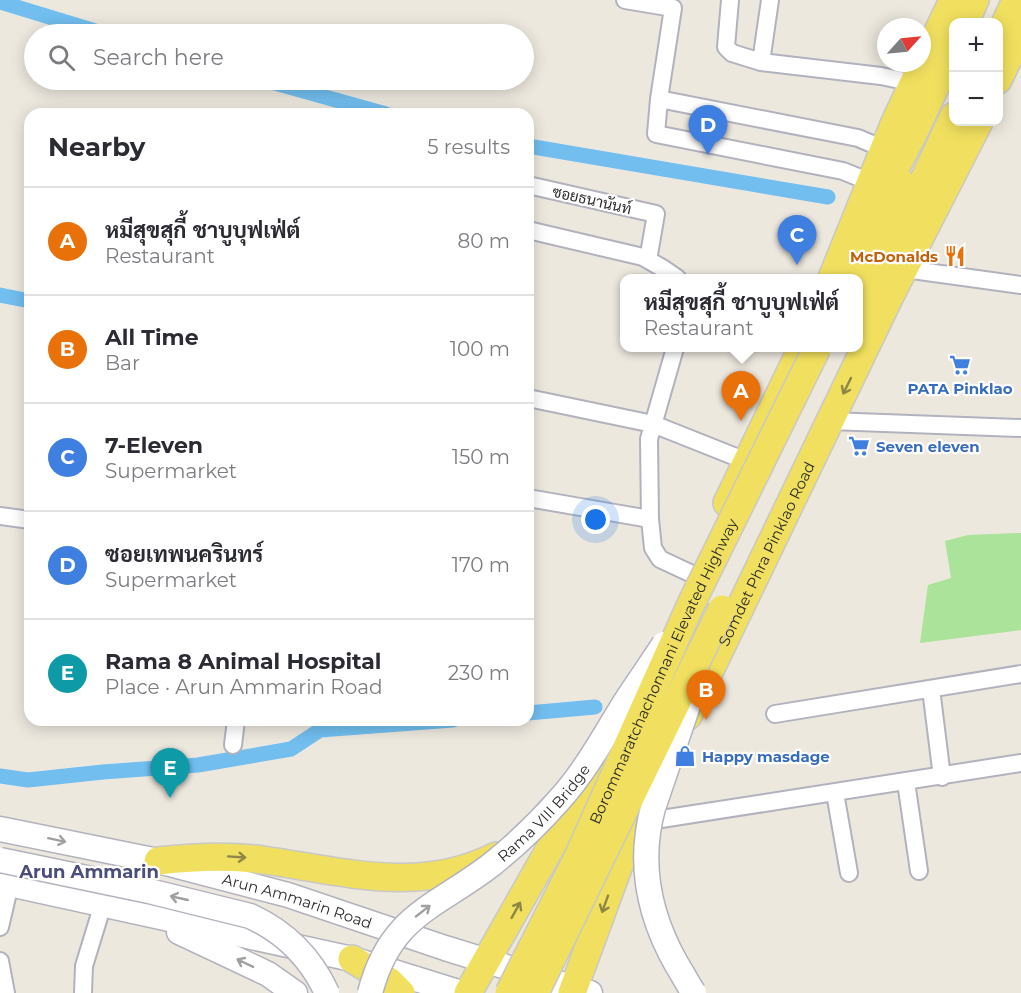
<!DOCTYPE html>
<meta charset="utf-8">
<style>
body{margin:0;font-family:Montserrat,Sarabun,sans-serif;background:#f2f2f3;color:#2b2b33}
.controls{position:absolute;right:18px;top:18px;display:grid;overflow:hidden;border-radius:12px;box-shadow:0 3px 15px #0003}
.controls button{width:54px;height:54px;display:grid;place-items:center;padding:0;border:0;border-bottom:2px solid #e1e1e2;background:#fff;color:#2b2b33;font:30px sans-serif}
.compass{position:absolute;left:877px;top:18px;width:54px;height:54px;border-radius:50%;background:#fff;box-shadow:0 3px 15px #0003;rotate:63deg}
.you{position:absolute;left:596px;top:520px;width:21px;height:21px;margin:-15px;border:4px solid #fff;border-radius:50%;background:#1a73e8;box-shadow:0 0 0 9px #1a73e833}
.badge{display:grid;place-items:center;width:39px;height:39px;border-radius:50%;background:#b45309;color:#fff;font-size:20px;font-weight:700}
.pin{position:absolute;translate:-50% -50px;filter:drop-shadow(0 2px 3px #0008)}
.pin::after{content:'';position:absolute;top:32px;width:21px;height:18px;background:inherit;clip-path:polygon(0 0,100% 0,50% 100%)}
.popup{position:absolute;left:620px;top:274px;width:243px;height:78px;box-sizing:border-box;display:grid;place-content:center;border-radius:12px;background:#fff;filter:drop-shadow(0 2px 4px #0005);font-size:20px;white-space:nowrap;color:#7c7c81}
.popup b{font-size:22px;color:#2b2b33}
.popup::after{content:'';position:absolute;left:50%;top:100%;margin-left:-12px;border:12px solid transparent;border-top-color:#fff}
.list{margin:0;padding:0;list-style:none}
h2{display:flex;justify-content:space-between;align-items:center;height:78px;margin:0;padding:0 24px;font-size:26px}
h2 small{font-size:20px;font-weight:400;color:#7c7c81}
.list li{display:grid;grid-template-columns:39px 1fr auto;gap:18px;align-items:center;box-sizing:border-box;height:108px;padding:0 24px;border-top:2px solid #e1e1e2}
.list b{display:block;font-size:22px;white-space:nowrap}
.list p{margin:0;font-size:20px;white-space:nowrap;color:#7c7c81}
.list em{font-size:20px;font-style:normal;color:#7c7c81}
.icon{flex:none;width:33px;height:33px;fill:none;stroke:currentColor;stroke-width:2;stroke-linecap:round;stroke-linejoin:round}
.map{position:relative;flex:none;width:1021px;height:993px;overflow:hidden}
.search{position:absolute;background:#fff;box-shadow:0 3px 15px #0003;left:24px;top:24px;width:510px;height:66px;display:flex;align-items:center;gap:15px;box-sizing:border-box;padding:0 21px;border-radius:33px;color:#7c7c81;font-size:22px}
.panel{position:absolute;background:#fff;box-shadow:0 3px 15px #0003;left:24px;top:108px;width:510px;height:618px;border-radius:18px}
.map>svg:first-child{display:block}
.green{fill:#abe39b}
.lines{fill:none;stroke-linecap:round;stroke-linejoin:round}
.canal{stroke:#71beef;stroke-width:15}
.street-casing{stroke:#b2b2bf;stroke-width:20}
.secondary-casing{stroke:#b2b2bf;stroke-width:27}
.primary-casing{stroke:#c8c8c8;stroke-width:30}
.street{stroke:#fff;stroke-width:16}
.secondary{stroke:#fff;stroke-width:24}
.primary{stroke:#f1e05f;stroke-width:27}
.secondary-bridge-casing{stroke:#b2b2bf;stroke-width:27;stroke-linecap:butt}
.primary-bridge-casing{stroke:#c8c8c8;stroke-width:30;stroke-linecap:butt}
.secondary-bridge{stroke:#fff;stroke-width:24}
.primary-bridge{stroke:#f1e05f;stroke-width:27}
.oneway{stroke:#8e8646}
.oneway2{stroke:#a0a0a0}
.labels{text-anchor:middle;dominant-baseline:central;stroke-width:4.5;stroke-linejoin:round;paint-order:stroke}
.street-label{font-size:15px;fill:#2c2c2c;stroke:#fff}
.food-label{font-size:15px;font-weight:bold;fill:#c56008;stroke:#fff;text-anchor:end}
.shop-label{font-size:15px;font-weight:bold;fill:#366cbe;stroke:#fff;text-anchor:start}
.quarter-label{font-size:18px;font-weight:bold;fill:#4b4e7d;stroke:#fff}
</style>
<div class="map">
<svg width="1021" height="993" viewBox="0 0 1021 993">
<rect width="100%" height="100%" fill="#ede8de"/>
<path class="green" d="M1021 533V630L920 643 928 585 951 578 945 541 968 535Z"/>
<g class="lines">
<path class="canal" d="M0 2 105 34
M264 80 386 114
M528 146 828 197
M0 295 30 301
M528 713 595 707
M0 776 28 780 103 772 198 765 291 749 320 730 453 720"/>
<defs>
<path id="street" d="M625 0 673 8 659 99 656 134 843 171 870 182
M730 0 726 47 732 53 761 62
M770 0 761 62 881 76 914 83
M659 99 858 138 884 149
M528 185 656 214 648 260
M528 230 643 257 664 269 677 278
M905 269 1021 285
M675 348 649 439 650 519 653 548 660 559 692 574
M528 398 653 424 746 461
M830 421 1021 428
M528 498 650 519
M0 516 30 520
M931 689 942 777
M775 714 1021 674
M233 745 236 720
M906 782 919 871
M835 793 849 873
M642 822 1021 763
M0 927 10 884
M0 961 6 993
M83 993 84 966 103 904"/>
<g id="secondary">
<path id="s1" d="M0 829 158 861 288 895 445 948 590 993"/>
<path d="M0 882 352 959 461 993"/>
<path d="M179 932 268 974 295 993"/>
</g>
<g id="primary">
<path d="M965 22 975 0"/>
<path d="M998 39 1016 0"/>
<path d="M998 80 1021 32"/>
<path d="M883 192 914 132 954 47"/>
<path d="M832 278 895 122 953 0"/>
<path d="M851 278 899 180"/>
<path d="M858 320 954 116"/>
<path d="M727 503 802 348"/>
<path id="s2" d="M688 716 890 296 979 122"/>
<path d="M158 861C193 857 227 855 263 860 342 871 420 895 496 856"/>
<path d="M352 959 389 981 401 993"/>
<path d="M468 993 603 755"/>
<path d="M572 993 625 849 656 783"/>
</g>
</defs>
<use href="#street" class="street-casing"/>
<use href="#secondary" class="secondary-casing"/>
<use href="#primary" class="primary-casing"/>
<use href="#street" class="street"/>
<use href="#secondary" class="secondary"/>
<use href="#primary" class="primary"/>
<defs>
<g id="secondary-bridge">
<path d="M0 860 149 891 250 916C285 932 311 958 327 993"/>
<path id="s3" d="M370 993C390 915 435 908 491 865 516 845 539 823 560 799 587 769 605 734 626 701 639 681 652 663 664 644"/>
<path d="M694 993C688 985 683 974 677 965 649 916 638 863 653 808L694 688"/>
</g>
<g id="primary-bridge">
<path id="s4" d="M509 993 578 857 691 604 817 348"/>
<path d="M535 993 722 609"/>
</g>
</defs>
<use href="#secondary-bridge" class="secondary-bridge-casing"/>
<use href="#primary-bridge" class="primary-bridge-casing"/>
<use href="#secondary-bridge" class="secondary-bridge"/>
<use href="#primary-bridge" class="primary-bridge"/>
</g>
<defs><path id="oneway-shaft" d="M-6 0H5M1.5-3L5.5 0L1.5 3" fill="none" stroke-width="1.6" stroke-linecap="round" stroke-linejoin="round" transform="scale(1.5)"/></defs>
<g class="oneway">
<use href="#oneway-shaft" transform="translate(847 386) rotate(116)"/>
<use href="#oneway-shaft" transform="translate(237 857) rotate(4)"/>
<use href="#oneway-shaft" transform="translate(605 904) rotate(110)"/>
<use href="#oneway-shaft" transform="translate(516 910) rotate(-61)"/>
</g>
<g class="oneway2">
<use href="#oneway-shaft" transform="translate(57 840) rotate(12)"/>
<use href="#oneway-shaft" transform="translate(179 898) rotate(-167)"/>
<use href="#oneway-shaft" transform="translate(423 911) rotate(-38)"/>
<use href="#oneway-shaft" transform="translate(245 963) rotate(-154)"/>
</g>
<defs>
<symbol id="restaurant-bare" viewBox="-9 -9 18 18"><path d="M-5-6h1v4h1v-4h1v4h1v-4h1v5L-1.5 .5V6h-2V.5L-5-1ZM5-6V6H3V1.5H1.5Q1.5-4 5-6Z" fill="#e8710a" stroke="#fff" stroke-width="2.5" paint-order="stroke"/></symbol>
<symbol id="supermarket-bare" viewBox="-9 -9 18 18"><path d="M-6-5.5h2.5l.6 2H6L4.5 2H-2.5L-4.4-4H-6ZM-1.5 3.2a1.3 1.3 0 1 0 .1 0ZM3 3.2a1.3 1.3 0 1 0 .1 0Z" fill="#3f7fe0" stroke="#fff" stroke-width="2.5" paint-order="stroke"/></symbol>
<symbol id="shop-bare" viewBox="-9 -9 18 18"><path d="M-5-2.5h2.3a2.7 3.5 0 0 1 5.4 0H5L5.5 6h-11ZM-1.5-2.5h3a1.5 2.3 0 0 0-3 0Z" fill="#3f7fe0" stroke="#fff" stroke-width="2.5" paint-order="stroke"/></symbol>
</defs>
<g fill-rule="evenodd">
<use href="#restaurant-bare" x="940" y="241" width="30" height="30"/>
<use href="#supermarket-bare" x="945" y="350" width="30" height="30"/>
<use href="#supermarket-bare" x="844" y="431" width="30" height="30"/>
<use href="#shop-bare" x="670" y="741" width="30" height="30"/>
</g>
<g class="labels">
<g class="street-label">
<text transform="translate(592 200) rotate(13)">ซอยธนานันท์</text>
<text stroke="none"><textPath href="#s2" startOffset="180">Somdet Phra Pinklao Road</textPath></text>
<text stroke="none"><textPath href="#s4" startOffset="357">Borommaratchachonnani Elevated Highway</textPath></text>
<text stroke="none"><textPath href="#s3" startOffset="256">Rama VIII Bridge</textPath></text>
<text stroke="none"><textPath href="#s1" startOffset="306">Arun Ammarin Road</textPath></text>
</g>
<g class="food-label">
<text x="938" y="256">McDonalds</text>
</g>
<g class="shop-label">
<text x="960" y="388" text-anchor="middle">PATA Pinklao</text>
<text x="876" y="446">Seven eleven</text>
<text x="702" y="756">Happy masdage</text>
</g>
<g class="quarter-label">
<text x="89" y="872">Arun Ammarin</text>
</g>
</g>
</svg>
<div class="controls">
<button>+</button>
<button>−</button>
</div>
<svg class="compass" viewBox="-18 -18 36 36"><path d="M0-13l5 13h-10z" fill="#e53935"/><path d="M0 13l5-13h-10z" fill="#7c7c81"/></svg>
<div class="you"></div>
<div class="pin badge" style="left:741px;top:421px;background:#e8710a">A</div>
<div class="popup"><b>หมีสุขสุกี้ ชาบูบุฟเฟ่ต์</b>Restaurant</div>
<div class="pin badge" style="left:706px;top:720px;background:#e8710a">B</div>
<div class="pin badge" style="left:797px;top:265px;background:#3f7fe0">C</div>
<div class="pin badge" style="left:708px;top:155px;background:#3f7fe0">D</div>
<div class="pin badge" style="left:170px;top:798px;background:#0f9aa8">E</div>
<div class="search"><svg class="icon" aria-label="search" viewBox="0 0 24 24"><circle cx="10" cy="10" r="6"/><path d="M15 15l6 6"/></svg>Search here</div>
<section class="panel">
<h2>Nearby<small>5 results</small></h2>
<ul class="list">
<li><span class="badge" style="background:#e8710a">A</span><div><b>หมีสุขสุกี้ ชาบูบุฟเฟ่ต์</b><p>Restaurant</p></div><em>80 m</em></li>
<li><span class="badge" style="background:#e8710a">B</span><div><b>All Time</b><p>Bar</p></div><em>100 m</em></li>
<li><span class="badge" style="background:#3f7fe0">C</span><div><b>7-Eleven</b><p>Supermarket</p></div><em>150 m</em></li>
<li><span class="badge" style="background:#3f7fe0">D</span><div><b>ซอยเทพนครินทร์</b><p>Supermarket</p></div><em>170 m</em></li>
<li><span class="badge" style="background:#0f9aa8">E</span><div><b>Rama 8 Animal Hospital</b><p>Place · Arun Ammarin Road</p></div><em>230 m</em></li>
</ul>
</section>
</div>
